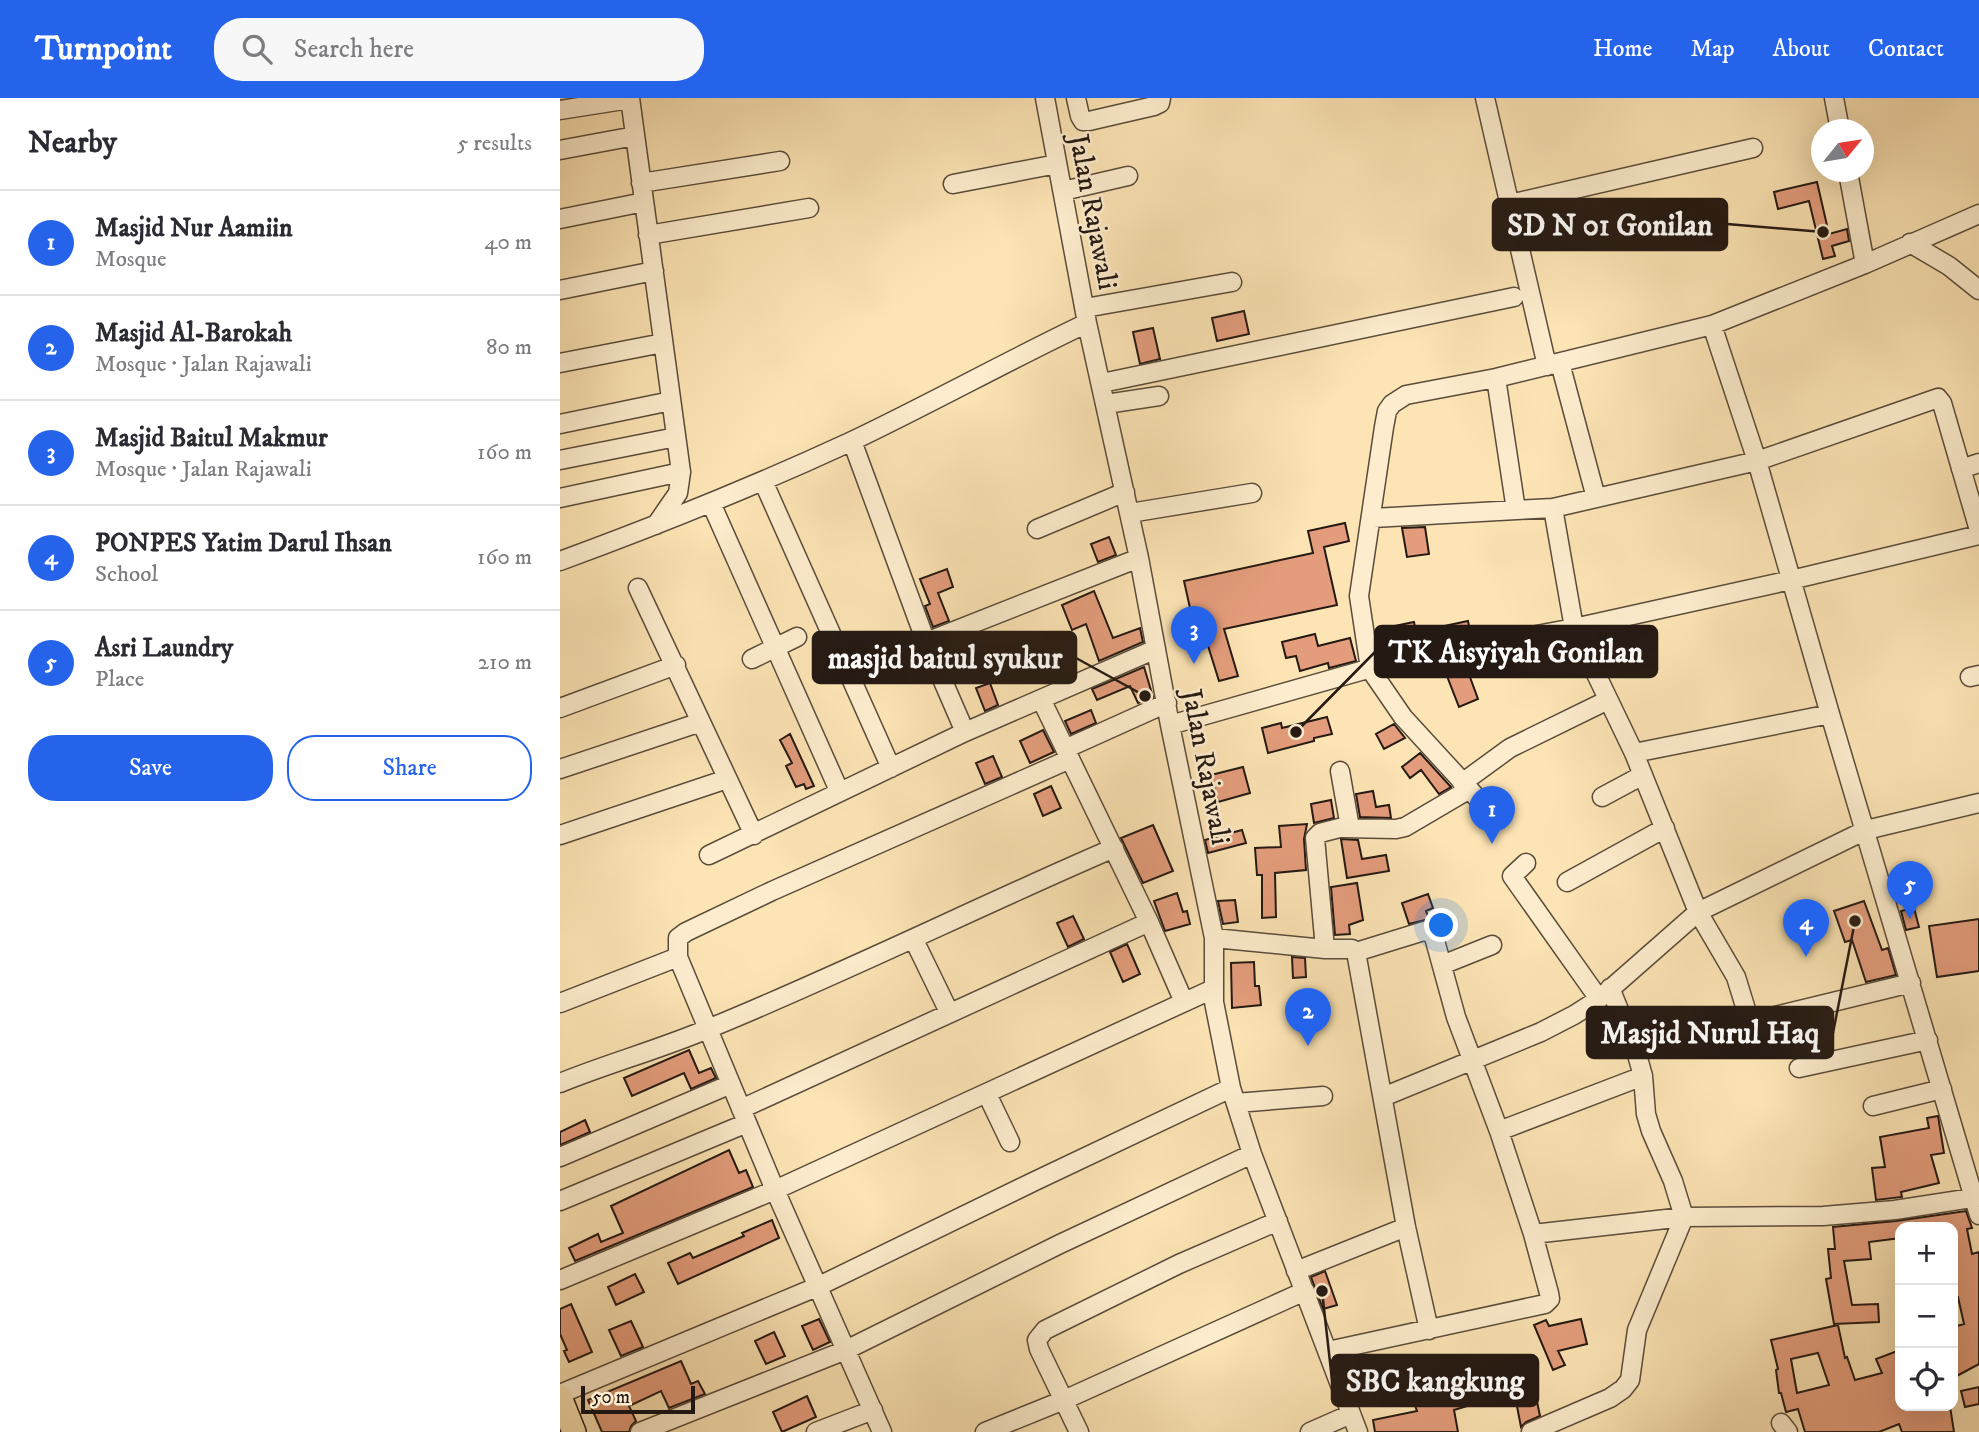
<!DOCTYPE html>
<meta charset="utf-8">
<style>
body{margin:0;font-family:"IM FELL DW Pica",serif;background:#f7f7f7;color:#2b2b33}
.controls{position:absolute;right:21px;bottom:21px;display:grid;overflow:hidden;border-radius:14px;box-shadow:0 7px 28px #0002}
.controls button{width:63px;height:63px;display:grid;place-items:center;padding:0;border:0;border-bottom:2px solid #e1e1e2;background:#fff;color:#2b2b33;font:35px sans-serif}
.compass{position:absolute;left:1251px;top:21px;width:63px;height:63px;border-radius:50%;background:#fff;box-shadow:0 7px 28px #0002;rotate:60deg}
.scale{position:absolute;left:21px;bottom:18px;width:114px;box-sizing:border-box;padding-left:7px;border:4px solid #241913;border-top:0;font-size:19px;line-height:24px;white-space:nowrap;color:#241913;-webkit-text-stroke:5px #fdedce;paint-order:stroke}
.you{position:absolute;left:882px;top:828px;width:24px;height:24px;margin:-18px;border:5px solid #fff;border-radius:50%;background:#1a73e8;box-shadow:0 0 0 10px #1a73e833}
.badge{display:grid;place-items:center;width:46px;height:46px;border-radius:50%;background:#2563eb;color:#fff;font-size:23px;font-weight:700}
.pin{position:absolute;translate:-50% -58px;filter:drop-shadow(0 2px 4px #0008)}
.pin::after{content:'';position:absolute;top:37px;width:24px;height:21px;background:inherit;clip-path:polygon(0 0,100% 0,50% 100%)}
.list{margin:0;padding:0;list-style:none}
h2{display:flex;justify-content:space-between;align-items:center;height:91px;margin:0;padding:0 28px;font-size:30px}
h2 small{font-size:23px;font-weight:400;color:#7c7c81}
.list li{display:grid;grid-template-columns:46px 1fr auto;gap:21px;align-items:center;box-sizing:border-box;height:105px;padding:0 28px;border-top:2px solid #e1e1e2}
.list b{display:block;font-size:26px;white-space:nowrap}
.list p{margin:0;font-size:23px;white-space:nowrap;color:#7c7c81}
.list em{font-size:23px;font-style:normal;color:#7c7c81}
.actions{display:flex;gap:14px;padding:21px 28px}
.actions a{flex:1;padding:16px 0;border:2px solid #2563eb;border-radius:28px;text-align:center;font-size:24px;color:#2563eb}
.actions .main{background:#2563eb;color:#fff}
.icon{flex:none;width:38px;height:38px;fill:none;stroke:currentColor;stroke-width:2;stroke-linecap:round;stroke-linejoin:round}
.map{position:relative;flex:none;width:1419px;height:1334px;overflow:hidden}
header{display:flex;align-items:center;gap:42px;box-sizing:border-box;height:98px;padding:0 35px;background:#2563eb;color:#fff}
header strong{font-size:33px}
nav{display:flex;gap:38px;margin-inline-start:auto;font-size:24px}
.search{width:490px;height:63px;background:#f7f7f7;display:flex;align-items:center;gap:18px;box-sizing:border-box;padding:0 24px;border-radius:28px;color:#7c7c81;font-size:26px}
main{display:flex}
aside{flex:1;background:#fff}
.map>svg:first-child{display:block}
.building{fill:#e49d7c;stroke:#241913;stroke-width:2;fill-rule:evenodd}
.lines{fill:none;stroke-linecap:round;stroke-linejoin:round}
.minor-casing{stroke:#5a4c3b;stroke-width:21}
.major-casing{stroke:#241913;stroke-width:26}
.minor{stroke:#fdedce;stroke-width:18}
.major{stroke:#fce4b4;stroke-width:23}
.labels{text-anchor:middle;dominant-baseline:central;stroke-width:5;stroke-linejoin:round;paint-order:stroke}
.street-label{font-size:28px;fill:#241913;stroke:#fdedce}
.leader{fill:none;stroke:#241913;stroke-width:2.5}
.callout-dot{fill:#241913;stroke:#fdedce;stroke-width:2.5}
.callout{fill:#241913;stroke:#241913;stroke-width:2.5}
.callout-label{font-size:30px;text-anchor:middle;font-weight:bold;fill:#fff}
</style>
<header>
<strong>Turnpoint</strong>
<div class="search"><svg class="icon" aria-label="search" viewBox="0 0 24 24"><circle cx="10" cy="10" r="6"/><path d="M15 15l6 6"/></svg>Search here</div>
<nav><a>Home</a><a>Map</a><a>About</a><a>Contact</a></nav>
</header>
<main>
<aside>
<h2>Nearby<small>5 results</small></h2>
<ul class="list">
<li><span class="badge">1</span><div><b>Masjid Nur Aamiin</b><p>Mosque</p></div><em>40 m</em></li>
<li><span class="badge">2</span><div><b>Masjid Al-Barokah</b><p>Mosque · Jalan Rajawali</p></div><em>80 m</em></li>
<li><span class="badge">3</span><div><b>Masjid Baitul Makmur</b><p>Mosque · Jalan Rajawali</p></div><em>160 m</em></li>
<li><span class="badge">4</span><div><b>PONPES Yatim Darul Ihsan</b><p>School</p></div><em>160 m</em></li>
<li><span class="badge">5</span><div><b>Asri Laundry</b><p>Place</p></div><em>210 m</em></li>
</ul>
<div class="actions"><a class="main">Save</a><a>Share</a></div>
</aside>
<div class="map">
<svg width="1419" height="1334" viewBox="0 0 1419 1334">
<rect width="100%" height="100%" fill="#fce4b4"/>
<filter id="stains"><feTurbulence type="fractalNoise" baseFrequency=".00286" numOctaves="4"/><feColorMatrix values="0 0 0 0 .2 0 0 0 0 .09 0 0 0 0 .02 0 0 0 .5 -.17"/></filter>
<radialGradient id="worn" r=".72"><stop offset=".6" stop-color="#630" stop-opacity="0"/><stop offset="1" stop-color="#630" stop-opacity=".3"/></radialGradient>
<path class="building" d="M1257 84 1269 136 1287 131 1289 143 1272 148 1275 158 1263 161 1249 103 1218 111 1214 94Z
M684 213 689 236 657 243 652 220Z
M593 230 600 261 580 266 573 234Z
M785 425 789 443 764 449 777 507 664 531 678 578 659 583 644 535 636 537 624 483 753 455 748 433Z
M865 429 869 456 847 459 842 430Z
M549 439 556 457 538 464 531 446Z
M387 471 393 489 378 495 389 523 373 529 365 508 370 506 360 481Z
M534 493 553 540 580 530 583 544 539 563 526 526 512 532 502 507Z
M908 523 911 538 830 552 825 530 854 524 856 534Z
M755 536 758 548 790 540 796 563 769 570 768 565 740 573 736 558 726 560 722 544Z
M584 569 593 599 578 605 570 588 537 602 532 591Z
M907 571 918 601 899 609 887 578Z
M430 585 438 607 425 613 416 590Z
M531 612 536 625 511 636 505 623Z
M767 619 772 636 754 640V643L708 655 702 630 721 625 722 630Z
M834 626 845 640 824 651 816 636Z
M483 632 494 654 470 665 460 643Z
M230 636 254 688 246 691 244 686 236 689 226 668 232 665 220 642Z
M860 655 891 689 879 696 861 672 850 680 842 669Z
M433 658 442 679 425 686 416 665Z
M683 669 690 695 658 704 651 677Z
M491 688 501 710 483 718 474 696Z
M813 693 816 709 829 707 831 720 800 719 796 696Z
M771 702 774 720 754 725 751 706Z
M747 726 744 741 746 772 715 775 716 819 702 820V777H697L695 750 721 749 719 728Z
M593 727 613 773 583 785 561 740Z
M682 732 686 745 648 755 645 742Z
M781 741 798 742 802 761 826 757 829 773 787 780Z
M797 785 803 822 789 827 790 836 775 837 771 789Z
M617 795 623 814 627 813 630 826 605 833 594 803Z
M868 796 873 810 866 813 869 821 849 826 842 805Z
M675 802 678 824 663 826 658 803Z
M1304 803 1322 852 1328 850 1336 877 1306 884 1292 842 1285 844 1274 813Z
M1354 810 1359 829 1346 832 1341 813Z
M513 818 524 841 508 849 497 825Z
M1419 821V873L1377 879 1369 828Z
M567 846 580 876 563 884 550 854Z
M732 859 745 860 746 879 733 880Z
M694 864 695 888H699L701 907 672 910 671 865Z
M129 952 139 975 151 970 156 980 131 991 124 975 72 998 64 980Z
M1378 1018 1384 1055 1371 1057 1379 1085 1341 1094 1342 1099 1316 1102 1312 1070 1325 1069 1320 1039 1369 1030 1367 1020Z
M25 1022 30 1034 0 1047V1034Z
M169 1052 179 1075 186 1072 193 1089 15 1163 9 1150 38 1136 41 1144 63 1135 51 1108Z
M1406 1113 1412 1130 1407 1131 1412 1156 1419 1154V1266L1393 1280V1261L1396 1259 1393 1244V1229L1404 1226 1398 1199 1393 1200V1129H1340V1140L1309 1144 1311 1161 1284 1163 1292 1207 1318 1206 1319 1224 1274 1226 1266 1181 1271 1180 1268 1151H1275L1273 1129 1336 1123Z
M212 1122 219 1140 118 1186 108 1165 130 1155 133 1160 184 1138 182 1135Z
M765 1173 777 1207 763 1211 751 1179Z
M75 1176 84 1194 56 1207 48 1189Z
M11 1206 32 1254 9 1264 4 1253 7 1252 0 1236V1211Z
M259 1221 270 1244 253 1252 242 1228Z
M1021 1221 1027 1246 998 1253 1005 1267 993 1272 974 1227 986 1222 989 1228Z
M71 1223 83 1249 61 1258 49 1232Z
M1278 1227 1285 1260 1287 1259 1295 1282 1322 1275 1316 1261 1340 1252V1308H1390L1394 1334H1342L1339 1326 1319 1334H1245L1238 1311 1226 1314 1221 1295H1219L1216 1272 1218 1271 1211 1242ZM1258 1255 1269 1287 1237 1295 1231 1261Z
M214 1234 225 1258 206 1266 195 1243Z
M937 1259 938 1264H960L964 1296 955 1298 975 1294 980 1318 966 1324 961 1329 955 1298 928 1304 927 1302 894 1312 898 1334H815L813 1322 857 1313 851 1296 878 1287 882 1296 925 1284 921 1262Z
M121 1263 131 1286 138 1283 145 1296 109 1310 101 1293 69 1308 76 1323 71 1328 69 1334H42L28 1302Z
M1419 1289V1306L1405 1309 1401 1293Z
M247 1298 256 1319 222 1334 213 1314Z"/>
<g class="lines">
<defs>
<path id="minor" d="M70 0 121 374 118 395 96 427
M485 0 527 225 579 460 610 627 654 840V904L671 990 692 1056 798 1334
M516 0 520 18 523 23H529L594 8 600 5 601 0
M925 0 987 268
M1274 0 1280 32
M0 12 70 1
M0 52 75 38
M1288 74 1305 166
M81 85 220 63
M393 86 497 66
M503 93 568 78
M950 106 1193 50
M0 121 84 104
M88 137 249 110
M1350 145 1389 168 1419 192
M0 192 94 173
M525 210 672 184
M1152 227 1197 363 1270 616 1419 1117
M0 265 103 245
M1000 265 1036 400
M936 280 956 412
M542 285 954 199
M546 306 599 298
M0 326 111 303
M0 362 116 339
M1401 371 1419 365
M203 383 331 670
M0 400 121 374
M151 405 277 688
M993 410 1014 530 1074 655 1138 814 1176 879 1188 918 1192 922H1199L1351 885
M570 415 692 395
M813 420 993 410 1197 363 1378 300 1382 305 1419 432
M477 431 565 394
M0 463C98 427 195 388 290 344 370 306 447 263 527 225
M78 490 194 737
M366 544 579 460
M192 561 237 539
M1410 579 1419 577
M481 601 589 824 624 904
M0 610 116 567
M610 627 829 565 1014 530 1231 482 1419 437
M405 634 596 551
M505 651 607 605
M1074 655 1270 616
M0 671 141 624
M902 685 950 650 1048 602
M1042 699 1083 677
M931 715 843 619 810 571 799 498 824 329 827 313 832 306 846 297 936 280 1152 227 1305 166 1419 116
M783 730 836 731 845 729 908 692
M0 737 167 681
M149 757 405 634 366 544 292 343
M966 765 952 778 1039 901
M1007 784 1105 730
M654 840 765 851H792L796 854 864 833 869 834 874 839 896 919 939 1033 973 1136 989 1195 990 1201 985 1206 768 1253
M354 842 389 914
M765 851 755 740 760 735 787 728 789 724 780 673
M796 854 846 1129 869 1232
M882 867 932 847
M0 905 118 859
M1239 970 1368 942
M0 985C49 965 101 951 150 930 287 874 419 808 554 750
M427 996 450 1044
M823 999 981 934 1014 917 1039 901 1138 814 1306 732 1419 705
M676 1005 763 998
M1313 1008 1382 991
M181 1011 589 824
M939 1033 1083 978
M0 1059 171 986
M0 1103 187 1025
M973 1136 1124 1119 1263 1118 1335 1112 1419 1099
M736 1173 846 1129
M0 1182 215 1092 653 891
M0 1296 259 1188 475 1083 671 990
M1221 1325 1228 1334
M80 1334 286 1252 500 1146 692 1056
M256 1334 313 1312
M322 1334 215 1092 118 859V840L126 834 212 793 510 661
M425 1334 504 1302 745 1193
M519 1334 479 1251 477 1242 485 1232 619 1166 718 1123
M750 1334 791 1316
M971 1334 1050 1300 1063 1291 1070 1282 1077 1232 1124 1119 1113 1083 1091 1033 1086 1016 1083 978 1076 953 1050 890"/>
<path id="major" d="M0 1299 14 1334"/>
</defs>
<use href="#minor" class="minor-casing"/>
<use href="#major" class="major-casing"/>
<use href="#minor" class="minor"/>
<use href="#major" class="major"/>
</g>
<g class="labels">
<g class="street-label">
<text transform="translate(533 114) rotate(79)">Jalan Rajawali</text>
<text transform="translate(646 669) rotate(79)">Jalan Rajawali</text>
</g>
</g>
<path class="leader" d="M1263 134L1167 126M736 634L815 554M585 598L516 560M1295 823L1273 935M762 1193L772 1282"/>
<g class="callout-dot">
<circle cx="1263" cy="134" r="7"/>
<circle cx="736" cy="634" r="7"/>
<circle cx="585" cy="598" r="7"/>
<circle cx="1295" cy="823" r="7"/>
<circle cx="762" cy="1193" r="7"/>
</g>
<g class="callout">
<rect x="933" y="101" width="234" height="51" rx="7"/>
<rect x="815" y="528" width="282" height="51" rx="7"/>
<rect x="253" y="534" width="263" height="51" rx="7"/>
<rect x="1027" y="909" width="246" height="51" rx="7"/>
<rect x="772" y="1257" width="206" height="51" rx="7"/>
</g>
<g class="callout-label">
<text x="1050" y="137">SD N 01 Gonilan</text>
<text x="956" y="564">TK Aisyiyah Gonilan</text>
<text x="385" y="570">masjid baitul syukur</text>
<text x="1150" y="945">Masjid Nurul Haq</text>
<text x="875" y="1293">SBC kangkung</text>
</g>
<rect width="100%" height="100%" filter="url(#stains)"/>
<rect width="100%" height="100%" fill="url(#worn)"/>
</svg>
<div class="controls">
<button>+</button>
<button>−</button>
<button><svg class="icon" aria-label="locate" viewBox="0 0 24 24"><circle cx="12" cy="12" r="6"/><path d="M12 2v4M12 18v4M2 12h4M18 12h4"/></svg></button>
</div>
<svg class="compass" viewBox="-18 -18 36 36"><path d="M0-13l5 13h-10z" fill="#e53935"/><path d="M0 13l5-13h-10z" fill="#7c7c81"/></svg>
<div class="scale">50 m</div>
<div class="you"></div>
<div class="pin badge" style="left:932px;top:746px">1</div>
<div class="pin badge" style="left:748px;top:948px">2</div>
<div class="pin badge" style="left:634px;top:566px">3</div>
<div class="pin badge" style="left:1246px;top:859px">4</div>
<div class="pin badge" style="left:1350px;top:821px">5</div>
</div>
</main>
